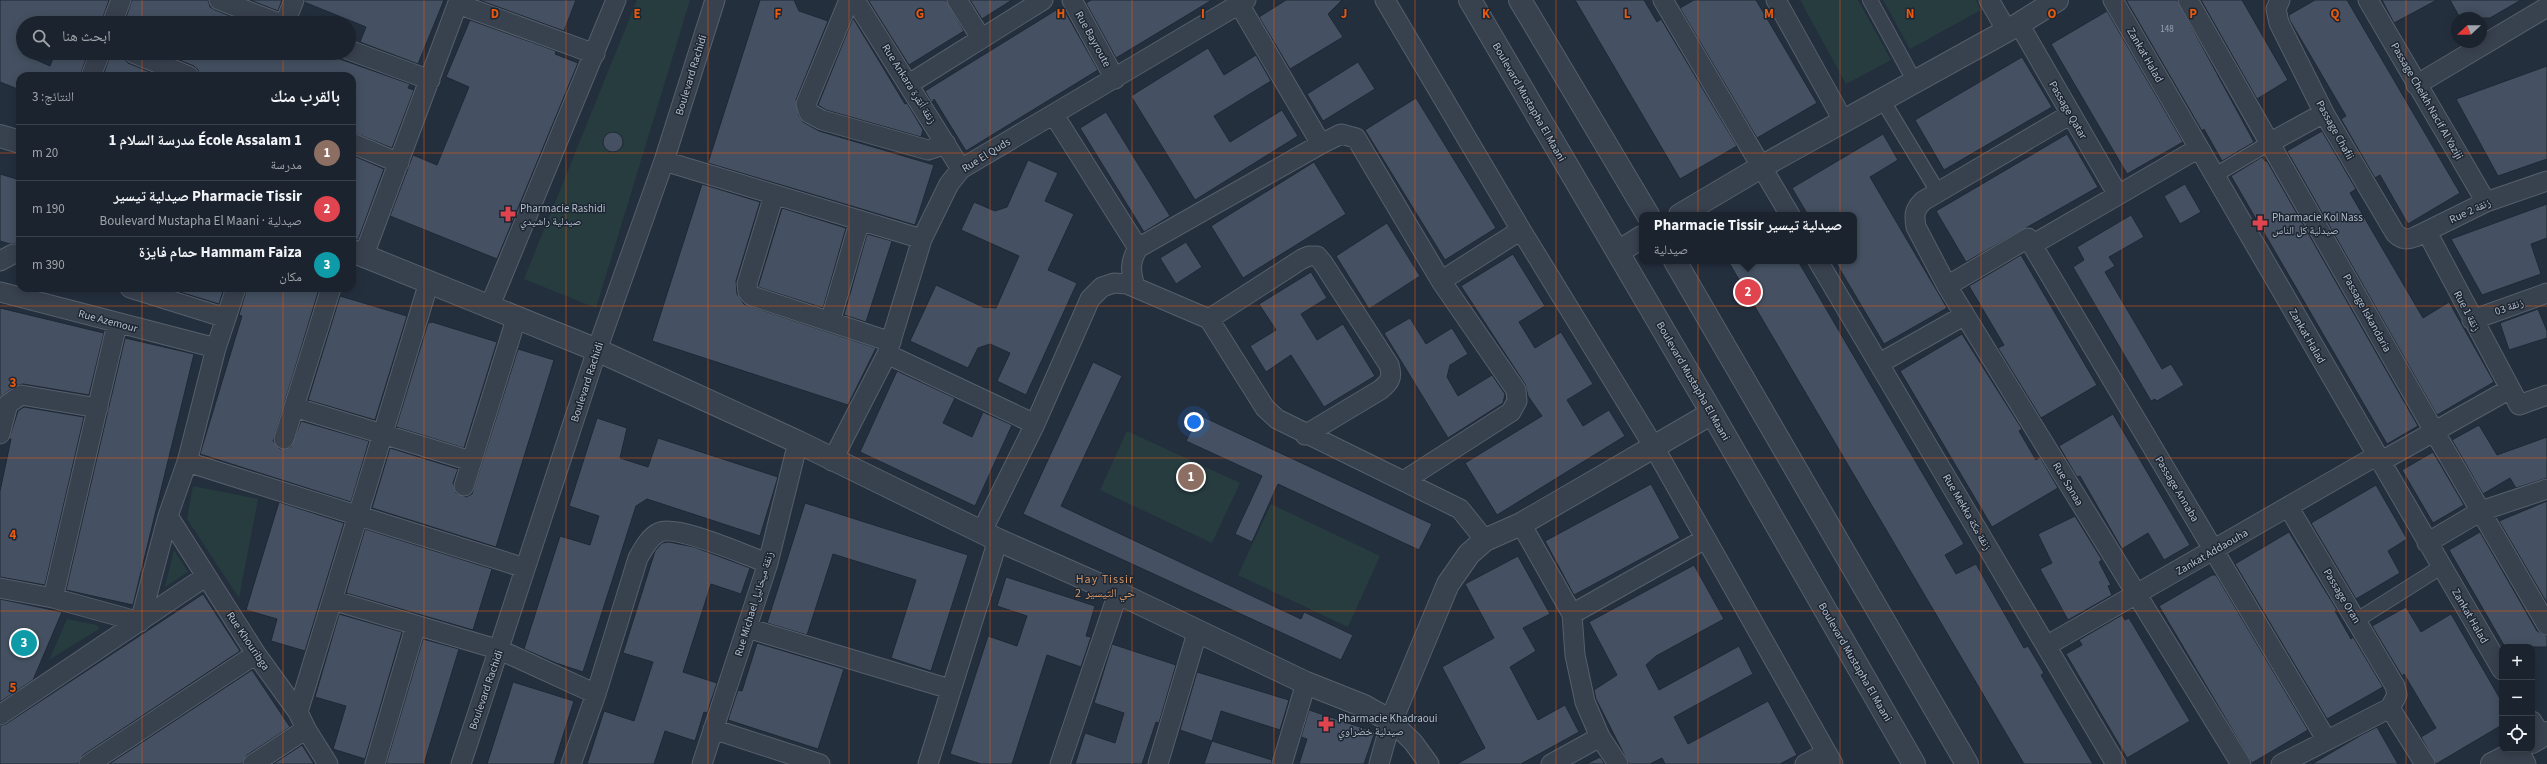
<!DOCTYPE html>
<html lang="ar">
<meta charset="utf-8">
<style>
body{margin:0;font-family:"Source Sans 3","Noto Naskh Arabic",sans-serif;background:#282f3a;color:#f1f3f6;direction:rtl}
.controls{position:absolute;right:12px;bottom:12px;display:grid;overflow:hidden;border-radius:8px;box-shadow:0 2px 10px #0003}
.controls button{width:36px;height:36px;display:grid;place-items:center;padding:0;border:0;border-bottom:1px solid #39404a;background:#1b232e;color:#f1f3f6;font:20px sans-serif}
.compass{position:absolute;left:2451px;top:12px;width:36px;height:36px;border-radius:50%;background:#1b232e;box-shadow:0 2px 10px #0003;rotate:248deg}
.you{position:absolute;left:1194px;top:422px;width:14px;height:14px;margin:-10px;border:3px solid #fff;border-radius:50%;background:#1a73e8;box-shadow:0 0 0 6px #1a73e833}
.badge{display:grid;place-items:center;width:26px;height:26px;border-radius:50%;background:#8c9099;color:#fff;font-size:13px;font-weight:700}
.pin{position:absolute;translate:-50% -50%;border:2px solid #fff;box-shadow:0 1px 4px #0006}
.popup{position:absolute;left:1639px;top:212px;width:218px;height:52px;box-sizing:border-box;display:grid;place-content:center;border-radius:8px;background:#1b232e;filter:drop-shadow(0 1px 3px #0005);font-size:13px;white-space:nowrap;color:#a0a4aa}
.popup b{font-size:15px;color:#f1f3f6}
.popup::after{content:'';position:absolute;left:50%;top:100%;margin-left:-8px;border:8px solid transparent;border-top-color:#1b232e}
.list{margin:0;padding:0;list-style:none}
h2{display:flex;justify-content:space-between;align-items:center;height:52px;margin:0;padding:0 16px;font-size:17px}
h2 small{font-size:13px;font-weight:400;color:#a0a4aa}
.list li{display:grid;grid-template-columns:26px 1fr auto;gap:12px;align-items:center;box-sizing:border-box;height:56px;padding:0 16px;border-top:1px solid #39404a}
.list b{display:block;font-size:15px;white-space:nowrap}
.list p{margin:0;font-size:13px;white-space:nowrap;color:#a0a4aa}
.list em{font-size:13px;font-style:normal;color:#a0a4aa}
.icon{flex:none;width:22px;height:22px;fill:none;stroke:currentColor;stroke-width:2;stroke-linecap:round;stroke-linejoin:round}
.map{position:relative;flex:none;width:2547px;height:764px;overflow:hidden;direction:ltr}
.search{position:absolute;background:#1b232e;box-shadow:0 2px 10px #0003;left:16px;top:16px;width:340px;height:44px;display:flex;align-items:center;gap:10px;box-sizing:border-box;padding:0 14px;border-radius:22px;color:#a0a4aa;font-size:15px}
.panel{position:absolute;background:#1b232e;box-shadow:0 2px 10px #0003;left:16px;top:72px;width:340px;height:220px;border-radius:12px;direction:rtl}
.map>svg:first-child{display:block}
.green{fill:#263c3f}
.building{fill:#455162;stroke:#1f2835}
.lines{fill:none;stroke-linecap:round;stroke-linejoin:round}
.pedestrian-casing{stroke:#565f6c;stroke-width:16}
.minor-casing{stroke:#565f6c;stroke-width:21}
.tertiary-casing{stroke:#565f6c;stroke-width:24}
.pedestrian{stroke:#38414e;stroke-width:14}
.minor{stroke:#38414e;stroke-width:19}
.tertiary{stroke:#38414e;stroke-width:22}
.grid{fill:none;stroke:#e8590c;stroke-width:1;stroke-opacity:0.55}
.labels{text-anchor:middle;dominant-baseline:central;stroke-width:3;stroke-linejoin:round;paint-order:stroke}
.number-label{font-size:9px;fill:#98a1af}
.street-label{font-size:11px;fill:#b4bcc9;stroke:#1d2633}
.poi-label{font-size:11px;fill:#b4bcc9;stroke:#1d2633;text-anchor:start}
.neighbourhood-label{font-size:12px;letter-spacing:1px;fill:#d59563;stroke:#1d2633}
.grid-label{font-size:13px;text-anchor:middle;font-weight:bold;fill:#e8590c;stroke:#1d2633;stroke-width:3;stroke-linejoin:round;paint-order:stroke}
</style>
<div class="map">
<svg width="2547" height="764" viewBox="0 0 2547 764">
<rect width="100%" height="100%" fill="#242f3e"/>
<path class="green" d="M637 0H690L596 308 524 279Z
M1800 0H1858L1891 60 1846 84Z
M1883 0H1976L1981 10 1910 49Z
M1127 431 1240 483 1212 543 1100 490Z
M193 486 258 499 239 598 187 519Z
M1271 504 1380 556 1348 627 1238 575Z
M174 550 188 572 165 587Z
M67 619 97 625 99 629 49 660Z"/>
<path class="building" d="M0 0H109L101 23H23V54L50 66 55 53H88L80 76H20V90L0 82Z
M132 0H208L210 7 215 10 248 23H124Z
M250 0H282L278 11Z
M305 0H444L418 64 360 42 366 27 304 2Z
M479 0H576L564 31Z
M760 0H794L799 11 828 21 796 100 799 116 803 122 819 131 934 165 915 225 708 163Z
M868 0H946L964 31 909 65Z
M970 0H1012L982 19Z
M1091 0H1212L1116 58 1086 3Z
M1286 0H1342L1328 14 1343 37 1290 69 1259 17Z
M1575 0H1644L1657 22 1661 19 1737 146 1680 179Z
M1694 0H1756L1817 103 1757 138 1680 8Z
M2126 0H2177L2254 142 2222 161 2204 129 2202 131Z
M2201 0H2242L2288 80 2257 99Z
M2315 0H2347L2460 193 2408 224 2380 175 2375 178 2341 119 2346 116 2289 19V15Z
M2382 0H2437L2394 23Z
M2450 0H2521L2490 18H2460Z
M1061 7 1067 15 1098 70 966 151 934 99 932 103 925 91Z
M2107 11 2183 142 2127 174 2051 44Z
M853 18 905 104 907 103 923 130 921 137 826 110 818 105Z
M470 20 556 51 555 54 578 63 497 259 390 216 413 155 437 165 469 87 446 77Z
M1208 48 1224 75 1256 55 1271 81 1214 116 1230 142 1282 110 1298 136 1195 200 1131 96Z
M111 53H122L124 59 128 63 160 76H103Z
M162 53H323L410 84 408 88 414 90 392 148 352 132V76H200L198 70 194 66Z
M2022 57 2052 107 1944 170 1915 120Z
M1358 62 1375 89 1323 121 1307 94Z
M2547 66V159L2498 176 2456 99Z
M1416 98 1496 228 1445 260 1365 130Z
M1106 112 1170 216 1144 232 1080 128Z
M2322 131 2356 189 2350 193 2423 318 2449 302 2494 382 2437 415 2287 151Z
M603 142a10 10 0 1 1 20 0a10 10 0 1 1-20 0Z
M1883 134 1898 160 1870 177 1947 308 1884 344 1835 261H1854V215H1808L1792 188Z
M2067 134 2098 187 1966 262 1936 211Z
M352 155 384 169 358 240 352 239Z
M2262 157 2265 161H2267L2418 426 2387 444 2231 176Z
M1028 160 1058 173 1045 201 1074 214 1048 270 1077 283 1026 395 997 381 1010 353 990 344 978 348 968 368 910 341 936 285 983 307 996 308 1019 256 961 230 974 202 995 211 1007 207Z
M1314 162 1346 214 1243 278 1211 226Z
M0 174 20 180V243L10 244 0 241Z
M702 184 760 202 736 281 737 294 744 304 876 348 848 405 652 341Z
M2185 184 2201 212 2180 224 2164 196Z
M2547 204V238L2531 244 2541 274 2482 295 2451 239Z
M782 208 846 228 823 308 758 287Z
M2131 215 2144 237 2109 257 2115 266 2105 272 2162 369 2171 364 2184 385 2157 401 2155 399 2151 401 2073 267 2084 260 2077 247Z
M1387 223 1420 276 1369 309 1336 256Z
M867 234 892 241 866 322 844 315Z
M1186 242 1202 267 1176 284 1160 258Z
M1513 254 1545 306 1519 322 1535 348 1561 332 1593 384 1567 400 1583 426 1609 410 1625 436 1497 515 1465 463 1542 416 1528 396 1525 384 1461 286Z
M2021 255 2097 385 2041 418 1998 348 2004 345 1969 286Z
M1728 261H1798L1964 544 1945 555 1956 574 1976 564 2024 648 2028 646 2044 673 2041 675 2093 764H2024Z
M1311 272 1327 298 1301 314 1317 340 1343 324 1375 376 1324 407 1291 355 1266 372 1250 346 1276 330 1259 304Z
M167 288H224L219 304Z
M247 288 319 289 273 441 280 449 291 447 301 421 369 441 351 502 200 454 242 316 239 315Z
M340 296 407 316 375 420 308 400Z
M0 308 104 333 89 395 23 384 15 386 0 397Z
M2538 309 2547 331V338L2509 350 2500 323Z
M1410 318 1426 344 1452 328 1468 354 1450 365 1447 377 1458 396 1492 375 1505 394 1503 403 1448 438 1384 333Z
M432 322 497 342 464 448 396 427 428 323Z
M1962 334 2022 429 2019 431 2036 460 2040 457 2058 488 1992 527 1900 371Z
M125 338 194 354 133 605 66 590Z
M518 349 554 360 496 547 372 508 390 448 458 469 453 483 456 493 466 497 472 494Z
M1093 362 1122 376 1061 506 1301 619 1304 612 1353 635 1341 660 1023 514Z
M897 371 955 398 943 423 972 437 983 412 1012 425 975 506 860 452Z
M24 407 84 417 45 585 0 577V491L11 439H9L18 411Z
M2113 414 2190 545 2164 560 2148 533 2122 549 2080 476 2077 477 2059 446Z
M1199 415 1432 524 1419 550 1278 484 1252 542 1235 534 1262 476 1186 441Z
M597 418 627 428 620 458 648 467 658 438 778 477 760 536 647 499 636 506 583 672 556 663 524 649 560 536 590 545 599 516 569 506Z
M2479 425 2497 455 2547 437V478L2516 488 2510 478 2483 494 2452 440Z
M2433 452 2464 505 2433 523 2402 470Z
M1651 484 1680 538 1574 595 1545 541Z
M2376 485 2407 539 2388 551 2400 573 2356 599 2311 523Z
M2547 501V603L2499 521Z
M279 502 344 523 305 651 271 641 277 619 246 610Z
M805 503 968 555 931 671 891 658 916 580 833 554 807 635 767 623Z
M2075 516 2102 560 2099 562 2111 585 2108 586 2112 595 2068 620 2040 569 2052 563 2038 534Z
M365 529 492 569 473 630 346 593Z
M2289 532 2337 610 2335 611 2351 639 2353 637 2383 687 2327 719 2235 564Z
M2480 532 2537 631 2547 636V647H2505L2449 550Z
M669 542 694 547 750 568 741 594 711 584 683 672 717 683 707 713 704 712 695 741 665 731 654 764H587L604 711 634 721 653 662 623 653 655 551 662 543Z
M1518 556 1550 614 1523 628 1536 651 1510 667 1538 720 1565 705 1579 732 1521 764H1457L1485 748 1442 667 1494 638 1465 584Z
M1694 565 1724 619 1656 656 1646 665 1659 690 1739 646 1753 674 1674 717 1688 744 1768 701 1797 755 1780 764H1665L1662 758 1650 764H1629L1596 699 1594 690 1617 675 1589 622Z
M2212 575H2216L2308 730 2252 763 2159 606Z
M1006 577 1095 606 1086 636 1091 637 1081 667 1047 655 1012 764H981L950 754 988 636 1017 646 1027 616 997 606Z
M203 594 240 651 83 755 78 764H0V726L6 724Z
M0 599 62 612 33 680 0 702Z
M2406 607 2421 632 2451 614 2502 702V725L2436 764 2421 737 2436 728 2404 674 2402 676 2372 626Z
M339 614 402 632 365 759 333 749 346 706 315 697Z
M2122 615 2125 620 2129 618 2190 721 2127 758 2066 654 2082 645 2079 640Z
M423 639 459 649 424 764H386Z
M757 643 844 669 818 749 728 720 738 690 742 691Z
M1112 644 1176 665 1159 723 1156 722 1142 764H1075L1085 733 1115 743 1124 713 1094 703Z
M252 670 290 727 247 755 242 764H109Z
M1197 672 1289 700 1280 730 1221 711 1212 741 1180 730Z
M513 682 574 701 554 764H487Z
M1309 710 1375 732 1364 764H1299L1307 739 1301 737Z
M2377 727 2398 764H2312L2363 734Z
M1212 741 1272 760 1271 764H1204Z
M302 745 314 764H273Z
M1600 757 1605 764H1586Z"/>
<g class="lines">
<defs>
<path id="pedestrian" d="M1870 0 1915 82
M1883 101 1938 192
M2215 175 2271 142
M2357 620 2441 567"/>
<path id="minor" d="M219 0 279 23
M849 0 806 104 809 113 822 120 928 150 946 144
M855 0 961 169
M957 0 981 38
M1072 0 1115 79
M1385 0 1521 230 1654 447 1833 764
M1663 0 1790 215
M1776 0 1844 122
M1989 0 2007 31
M2113 0 2502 670
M2188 0 2434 431 2547 625
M2280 0 2276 9 2279 23 2324 113 2395 233C2402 240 2407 240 2415 237L2486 202 2547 181
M2368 0 2486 202
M458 4 595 54
M1239 4 1321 144 1341 134 1356 138 1441 281 1516 390 1517 401 1511 412 1405 480
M112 23 121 0
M285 23 294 0
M2019 24 2118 195
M349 50 430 80
M133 53 189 76
M91 76 100 53
M909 84 1043 0
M2416 85 2547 7
M2071 114 1923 201C1914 210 1914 215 1916 227L1947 286 2241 764
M1054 115 1138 248C1130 261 1130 271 1135 286
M2271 142 2324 113
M352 143 399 163
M664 161 922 239
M774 195 747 284 748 292 752 296 891 342
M2427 232 2519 405 2547 395
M2032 245 2199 148
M1138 248 1321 144
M364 255 459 0
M0 261 13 254H20
M1818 261 2116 764
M1441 281 1521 230
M1947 286 2028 238 2326 739
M130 288 226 318
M0 292 216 348
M489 308 616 0
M1209 319 1302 259 1309 256H1317L1323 263 1389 365C1393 377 1390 382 1380 390L1305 435
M2472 320 2547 293
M830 322 860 220
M887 354 1035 424
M1880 363 1965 315
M294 407 471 461
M0 434 8 404 21 395 98 408
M284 439 331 288
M832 461 887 354 922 239 949 184 961 169 1246 0
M187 462 525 568
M2380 462 2510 389
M464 486 516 319
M168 516 256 654 298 712 306 729 328 764
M1521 524 1572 614 1575 655 1585 702 1600 737 1618 764
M982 531 1035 424 1090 299 1102 287 1114 283 1127 284 1209 319 1265 408 1277 419 1460 509 1485 540
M2427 543 2481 511 2547 489
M0 588 53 598 140 622 168 516 187 462 216 348 236 288
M53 598 117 324
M332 600 500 650 596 694
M1572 614 1705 539
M747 628 950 689
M2046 646 2376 456
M2390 708 2425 764
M298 712 429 282
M0 715 205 577
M2532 721 2541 736
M713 729 820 764
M2519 751 2526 764
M89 764 256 654
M253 764 306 729
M375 764 413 635V624
M461 764 597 350 664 161 715 0
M571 764 596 694 638 558C643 549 650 536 660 532 679 525 746 556 768 563
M702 764 768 563 798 442
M928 764 998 540
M1060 764 1118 593
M1158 764 1197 633
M1282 764 1306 683
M1379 764 1391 721 1413 742 1429 764
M1551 764 1600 737
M1805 764 1826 753
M2281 764 2390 708 2397 695 2395 686 2289 508"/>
<path id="tertiary" d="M1470 0 1712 413 1914 764
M1520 0 1648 215
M0 136 20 142
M1680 215 1761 167 2019 24 2057 0
M352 251 597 350 798 442 998 540 1118 593 1306 683 1364 706 1391 721 1448 584 1469 554 1485 540 1521 524 1712 413
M1618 252 1642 237
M1675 261 1967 764
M2532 742 2547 733
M2492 764 2521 749"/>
</defs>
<use href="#pedestrian" class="pedestrian-casing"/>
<use href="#minor" class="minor-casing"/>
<use href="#tertiary" class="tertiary-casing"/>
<use href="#pedestrian" class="pedestrian"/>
<use href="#minor" class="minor"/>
<use href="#tertiary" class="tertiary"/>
</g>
<path class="grid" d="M142 0V23M283 0V23M424 0V764M566 0V764M708 0V764M849 0V764M990 0V764M1132 0V764M1274 0V764M1415 0V764M1556 0V764M1698 0V764M1840 0V764M1981 0V764M2122 0V764M2264 0V764M2406 0V764M142 53V76M283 53V76M0 153H20M352 153H2547M142 288V764M283 288V764M0 306H2547M0 458H2547M0 611H2547"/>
<defs>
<symbol id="pharmacy-bare" viewBox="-9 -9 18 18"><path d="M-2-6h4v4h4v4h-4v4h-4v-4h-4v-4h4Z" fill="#e0444e" stroke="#1d2633" stroke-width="2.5" paint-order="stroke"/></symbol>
</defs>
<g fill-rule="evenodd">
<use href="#pharmacy-bare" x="497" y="203" width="22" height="22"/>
<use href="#pharmacy-bare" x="2249" y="212" width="22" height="22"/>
<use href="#pharmacy-bare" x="1315" y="713" width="22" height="22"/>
</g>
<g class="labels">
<g class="number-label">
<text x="2167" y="29">148</text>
</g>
<g class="street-label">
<text transform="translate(1093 39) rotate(61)">Rue Bayroute</text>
<text transform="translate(2145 55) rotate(60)">Zankat Halad</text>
<text transform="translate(691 75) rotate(-73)">Boulevard Rachidi</text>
<text transform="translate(909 84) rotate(58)">Rue Ankara زنقة أنقرة</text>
<text transform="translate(2427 101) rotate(60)">Passage Cheikh Nacif Al Yaziji</text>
<text transform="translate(1529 102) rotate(60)">Boulevard Mustapha El Maani</text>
<text transform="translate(2068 110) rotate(60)">Passage Qatar</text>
<text transform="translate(2335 130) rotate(61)">Passage Chafii</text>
<text transform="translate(986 155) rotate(-32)">Rue El Quds</text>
<text transform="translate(2470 211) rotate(-25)">Rue 2 زنقة</text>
<text transform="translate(2509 307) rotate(-20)">زنقة 03</text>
<text transform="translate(2467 311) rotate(62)">Rue 1 زنقة</text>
<text transform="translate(2367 313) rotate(61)">Passage Iskandaria</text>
<text transform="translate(108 321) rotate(15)">Rue Azemour</text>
<text transform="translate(2307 336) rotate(60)">Zankat Halad</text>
<text transform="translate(1693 381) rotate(60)">Boulevard Mustapha El Maani</text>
<text transform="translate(587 382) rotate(-72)">Boulevard Rachidi</text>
<text transform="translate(2068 484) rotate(59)">Rue Sanaa</text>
<text transform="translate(2177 489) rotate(59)">Passage Annaba</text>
<text transform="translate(1967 512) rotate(60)">Rue Mekka زنقة مكة</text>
<text transform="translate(2212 552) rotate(-30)">Zankat Addaouha</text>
<text transform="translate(2342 596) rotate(59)">Passage Oran</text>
<text transform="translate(754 604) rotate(-73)">Rue Michael زنقة ميخائيل</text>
<text transform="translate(2470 616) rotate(60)">Zankat Halad</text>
<text transform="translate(248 641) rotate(56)">Rue Khouribga</text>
<text transform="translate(1855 662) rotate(60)">Boulevard Mustapha El Maani</text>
<text transform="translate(486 690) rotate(-71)">Boulevard Rachidi</text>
</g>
<g class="poi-label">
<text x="520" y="208">Pharmacie Rashidi<tspan x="520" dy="13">صيدلية راشيدي</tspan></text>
<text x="2272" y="217">Pharmacie Kol Nass<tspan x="2272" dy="13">صيدلية كل الناس</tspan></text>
<text x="1338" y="718">Pharmacie Khadraoui<tspan x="1338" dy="13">صيدلية خضراوي</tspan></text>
</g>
<g class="neighbourhood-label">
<text x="1105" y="579">Hay Tissir<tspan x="1105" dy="14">2 حي التيسير</tspan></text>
</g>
</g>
<g class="grid-label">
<text x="495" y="18">D</text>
<text x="637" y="18">E</text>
<text x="778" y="18">F</text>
<text x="920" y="18">G</text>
<text x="1061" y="18">H</text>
<text x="1203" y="18">I</text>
<text x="1344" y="18">J</text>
<text x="1486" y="18">K</text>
<text x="1627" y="18">L</text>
<text x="1769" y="18">M</text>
<text x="1910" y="18">N</text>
<text x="2052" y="18">O</text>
<text x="2193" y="18">P</text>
<text x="2335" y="18">Q</text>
<text x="13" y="387">3</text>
<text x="13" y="539">4</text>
<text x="13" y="692">5</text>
</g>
</svg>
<div class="controls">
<button>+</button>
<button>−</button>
<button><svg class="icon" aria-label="locate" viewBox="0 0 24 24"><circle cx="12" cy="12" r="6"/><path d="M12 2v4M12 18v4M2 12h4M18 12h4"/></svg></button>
</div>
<svg class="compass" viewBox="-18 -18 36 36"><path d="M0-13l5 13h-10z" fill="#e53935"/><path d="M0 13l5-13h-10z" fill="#a0a4aa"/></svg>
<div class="you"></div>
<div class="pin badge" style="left:1191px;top:477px;background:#8d6e63">1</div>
<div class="pin badge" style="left:1748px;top:292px;background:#e0444e">2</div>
<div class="popup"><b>Pharmacie Tissir صيدلية تيسير</b>صيدلية</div>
<div class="pin badge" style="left:24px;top:643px;background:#0f9aa8">3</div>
<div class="search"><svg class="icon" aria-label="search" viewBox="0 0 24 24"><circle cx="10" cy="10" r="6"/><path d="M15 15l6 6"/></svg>ابحث هنا</div>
<section class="panel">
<h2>بالقرب منك<small>النتائج: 3</small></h2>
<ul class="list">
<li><span class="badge" style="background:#8d6e63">1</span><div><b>École Assalam 1 مدرسة السلام 1</b><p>مدرسة</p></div><em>20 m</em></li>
<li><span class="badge" style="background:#e0444e">2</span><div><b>Pharmacie Tissir صيدلية تيسير</b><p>صيدلية · Boulevard Mustapha El Maani</p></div><em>190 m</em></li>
<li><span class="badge" style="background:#0f9aa8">3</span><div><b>Hammam Faiza حمام فايزة</b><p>مكان</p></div><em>390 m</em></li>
</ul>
</section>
</div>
